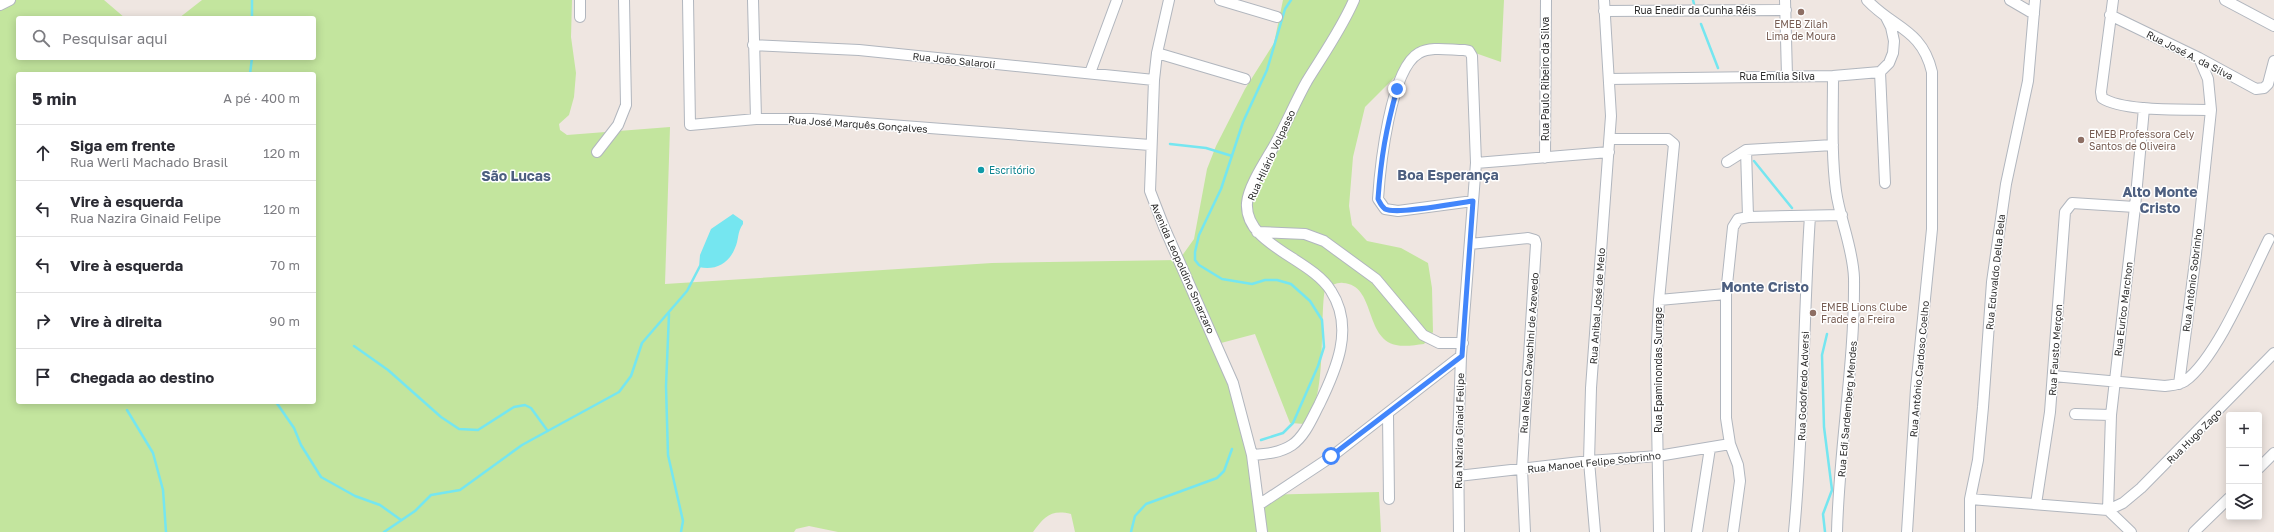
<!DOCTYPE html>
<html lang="pt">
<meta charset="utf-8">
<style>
body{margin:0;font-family:"Golos Text",sans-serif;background:#f2f2f3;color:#2b2b33}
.controls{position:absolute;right:12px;bottom:12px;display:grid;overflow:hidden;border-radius:4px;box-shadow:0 2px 10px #0003}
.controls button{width:36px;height:36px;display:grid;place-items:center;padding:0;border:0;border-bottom:1px solid #e1e1e2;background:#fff;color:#2b2b33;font:20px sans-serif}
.stop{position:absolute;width:12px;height:12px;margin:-9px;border:3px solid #4286fb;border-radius:50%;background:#fff}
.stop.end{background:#4286fb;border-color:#fff;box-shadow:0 1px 4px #0008}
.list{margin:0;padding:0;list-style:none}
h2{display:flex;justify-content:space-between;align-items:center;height:52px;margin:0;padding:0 16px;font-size:17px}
h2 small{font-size:13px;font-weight:400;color:#7c7c81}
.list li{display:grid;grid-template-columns:26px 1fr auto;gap:12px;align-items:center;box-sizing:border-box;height:56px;padding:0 16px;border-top:1px solid #e1e1e2}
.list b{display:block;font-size:15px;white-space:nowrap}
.list p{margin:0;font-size:13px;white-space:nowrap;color:#7c7c81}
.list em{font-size:13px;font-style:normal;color:#7c7c81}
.icon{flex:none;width:22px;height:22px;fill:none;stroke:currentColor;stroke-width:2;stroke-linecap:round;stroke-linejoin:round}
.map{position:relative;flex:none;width:2274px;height:532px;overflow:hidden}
.search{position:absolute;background:#fff;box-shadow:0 2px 10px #0003;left:16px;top:16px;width:300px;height:44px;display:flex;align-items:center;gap:10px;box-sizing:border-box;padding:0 14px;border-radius:4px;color:#7c7c81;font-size:15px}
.panel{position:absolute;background:#fff;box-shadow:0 2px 10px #0003;left:16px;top:72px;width:300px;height:332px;border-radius:4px}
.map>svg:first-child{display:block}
.green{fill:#c3e59e;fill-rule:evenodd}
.water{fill:#75e6f0}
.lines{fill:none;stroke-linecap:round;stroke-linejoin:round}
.stream{stroke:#75e6f0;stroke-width:2.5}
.minor-casing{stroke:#b1b6be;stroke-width:12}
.minor{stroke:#fff;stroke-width:10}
.route{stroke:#4286fb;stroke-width:5}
.education-dot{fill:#8d6e63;stroke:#fff;stroke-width:1.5}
.culture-dot{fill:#0f9aa8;stroke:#fff;stroke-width:1.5}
.labels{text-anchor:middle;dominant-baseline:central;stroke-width:3;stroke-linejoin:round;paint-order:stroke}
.street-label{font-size:10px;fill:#2e2e2e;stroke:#fff}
.education-label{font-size:10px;fill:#785e54;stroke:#fff;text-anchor:start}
.culture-label{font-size:10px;fill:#0d838f;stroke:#fff;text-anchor:start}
.district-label{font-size:14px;font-weight:bold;fill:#4d5f80;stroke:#fff}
</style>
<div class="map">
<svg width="2274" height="532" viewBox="0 0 2274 532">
<rect width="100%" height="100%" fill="#efe6e1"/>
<path class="green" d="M0 0H104L125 18H18V58H314V18H179L202 0H572L571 37 576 73 574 97 569 115 559 124 560 130 567 135 670 127 665 284 992 263 1179 260 1194 239 1207 169 1216 146 1245 89 1274 43 1283 0H1504L1501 62 1458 47H1420L1398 74 1365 107 1353 157 1349 206 1352 225 1367 241 1401 248 1428 263 1432 288 1433 332 1424 344C1415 345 1405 347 1396 345 1364 338 1376 285 1343 283 1338 282 1330 286 1325 288 1319 323 1328 397 1305 424L1290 423 1255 334 1221 343 1256 495 1379 492 1381 532H1075L1071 514C1051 509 1044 517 1033 532H838L809 526 796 529 794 532H0ZM18 74H314V402H18Z"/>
<path class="water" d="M733 214 743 221V224C737 232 739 240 735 248 729 264 714 271 699 267L700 255 711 229Z"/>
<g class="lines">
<path class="stream" d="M1693 0 1694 4
M252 18V0
M1701 24 1718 68
M250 74 252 58
M1170 144 1206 148 1232 156
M1754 161 1792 208
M669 314 666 386 668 455 683 521 681 532
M354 346 388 370 441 417 459 429 478 430 514 407 525 405 531 408 547 430
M276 402 294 428 301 445 321 477 355 496 380 505 401 520
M127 410 153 453 163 490 166 532
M1261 440 1283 433 1293 423 1318 366 1324 347 1322 320 1310 301 1291 284 1277 280H1265L1252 284 1222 279 1199 265 1195 260V252L1199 235 1221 189 1243 122 1267 70 1285 9 1291 0
M384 532 415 511 431 495 460 490 522 445 619 392 631 376 642 343 687 291 700 266
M1131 532 1135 516 1146 504 1217 478 1224 471 1232 449
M1825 532 1823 514 1832 490 1824 427 1822 355 1827 334"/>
<defs>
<path id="minor" d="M688 0 690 125 756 119H812L1150 145
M753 0 756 119
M1169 0 1157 53 1154 80 1150 191 1164 227 1233 383 1252 455 1262 532
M1220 0 1277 17
M1785 0 1787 76
M1867 0C1893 28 1922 29 1932 72V229L1916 388 1907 532
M2010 0 2034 14
M2113 0 2101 92 2102 98C2124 112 2184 109 2211 110
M2225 0 2274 26
M0 5 10 0
M1604 11 1786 10
M2110 15 2199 58 2256 89 2264 88 2268 84 2274 61
M580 17V0
M753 45 859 50 1154 80
M1157 53 1245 79
M1880 72 1885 183
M1090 73 1117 0
M1833 76C1833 114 1831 153 1836 191 1840 220 1853 248 1854 278 1855 363 1839 447 1837 532
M1609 79 1833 76 1880 72 1889 63 1893 53 1894 41 1891 27 1886 17
M1610 139H1668L1674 144 1659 300 1656 363 1659 532
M1746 150 1748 217
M597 152 618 125 626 105 624 0
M1545 158 1546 0
M1727 162 1746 150 1833 145
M1476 163 1609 152
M1257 232 1305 234 1324 241 1376 279 1423 335 1439 343H1463
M1470 244 1528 238 1535 240 1536 244 1522 469 1525 532
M1659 300 1726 294
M2053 376 2165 386C2172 385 2179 385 2185 381 2217 358 2251 275 2269 239
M2179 384 2196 254 2211 110 2208 79 2199 58
M2075 414 2111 415
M1388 415 1389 499
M1252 455C1266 454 1280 453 1292 445 1305 436 1312 418 1319 405 1336 370 1355 328 1331 291 1311 258 1244 245 1247 203 1248 187 1266 160 1274 146 1286 125 1295 102 1307 81 1323 55 1342 28 1354 0
M2259 468 2274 453
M1458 476 1589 461 1658 456 1730 444
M1970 499 2108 510 2123 503 2141 488 2274 353
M1260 504 1331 457 1461 356
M2036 504 2050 412 2065 212 2072 203 2135 207
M2108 510 2111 415 2135 207 2144 108
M2108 510 2131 532
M1459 532 1458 444 1461 356 1476 163 1472 56 1469 51 1464 50C1450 50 1431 46 1419 53 1390 69 1380 168 1378 199L1385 209 1398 211 1473 201
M1595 532 1589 461 1591 388 1611 116 1604 0
M1697 532 1710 448
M1733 532 1740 481 1738 465 1730 444 1726 418V294L1733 227 1738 219 1748 217 1842 215
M1794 532C1804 427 1803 321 1810 216
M1970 532V499L1978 460 1983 407 1992 282 2006 184 2028 81 2035 0
M2194 532 2229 498"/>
</defs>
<use href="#minor" class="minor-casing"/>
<use href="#minor" class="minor"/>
</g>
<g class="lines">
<path class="route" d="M1331 456 1462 356 1473 201C1456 203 1397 215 1385 209 1381 206 1380 203 1378 199 1381 157 1386 129 1397 89"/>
</g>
<g class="education-dot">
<circle cx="1801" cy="12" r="4"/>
<circle cx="2081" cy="140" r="4"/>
<circle cx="1813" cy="313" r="4"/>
</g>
<circle class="culture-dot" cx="981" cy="170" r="4"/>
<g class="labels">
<g class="street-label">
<text x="1695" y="10">Rua Enedir da Cunha Réis</text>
<text transform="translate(2190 55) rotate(27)">Rua José A. da Silva</text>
<text transform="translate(954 60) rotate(6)">Rua João Salaroli</text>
<text x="1777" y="76">Rua Emília Silva</text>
<text transform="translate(1545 79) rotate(-90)">Rua Paulo Ribeiro da Silva</text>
<text transform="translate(858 124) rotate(4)">Rua José Marquês Gonçalves</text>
<text transform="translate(1271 155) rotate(-65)">Rua Hilário Volpasso</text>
<text transform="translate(1183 268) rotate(66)">Avenida Leopoldino Smarzaro</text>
<text transform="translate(1995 272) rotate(-84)">Rua Eduvaldo Della Bela</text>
<text transform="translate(2192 280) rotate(-83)">Rua Antônio Sobrinho</text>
<text transform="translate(1597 306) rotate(-86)">Rua Anibal José de Melo</text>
<text transform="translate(2123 309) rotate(-83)">Rua Eurico Marchon</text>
<text transform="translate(2055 350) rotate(-86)">Rua Fausto Merçon</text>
<text transform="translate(1529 353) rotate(-86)">Rua Nelson Cavachini de Azevedo</text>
<text transform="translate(1919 369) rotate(-85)">Rua Antônio Cardoso Coelho</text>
<text transform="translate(1658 370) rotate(-90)">Rua Epaminondas Surrage</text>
<text transform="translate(1803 386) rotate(-88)">Rua Godofredo Adversi</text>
<text transform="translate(1847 409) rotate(-85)">Rua Edi Sardemberg Mendes</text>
<text transform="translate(1459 431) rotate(-89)">Rua Nazira Ginaid Felipe</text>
<text transform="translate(2194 436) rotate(-45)">Rua Hugo Zago</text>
<text transform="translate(1594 462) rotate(-6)">Rua Manoel Felipe Sobrinho</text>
</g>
<g class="education-label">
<text x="1801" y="24" text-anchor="middle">EMEB Zilah<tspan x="1801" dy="12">Lima de Moura</tspan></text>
<text x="2089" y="134">EMEB Professora Cely<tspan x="2089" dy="12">Santos de Oliveira</tspan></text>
<text x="1821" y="307">EMEB Lions Clube<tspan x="1821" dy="12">Frade e a Freira</tspan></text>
</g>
<g class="culture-label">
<text x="989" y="170">Escritório</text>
</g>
<g class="district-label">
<text x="1448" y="174">Boa Esperança</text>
<text x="516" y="175">São Lucas</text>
<text x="2160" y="191">Alto Monte<tspan x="2160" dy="16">Cristo</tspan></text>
<text x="1765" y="286">Monte Cristo</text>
</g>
</g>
</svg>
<div class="controls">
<button>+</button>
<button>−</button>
<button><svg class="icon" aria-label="layers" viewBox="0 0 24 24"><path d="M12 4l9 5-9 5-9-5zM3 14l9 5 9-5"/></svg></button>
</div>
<div class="stop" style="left:1331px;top:456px"></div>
<div class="stop end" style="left:1397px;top:89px"></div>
<div class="search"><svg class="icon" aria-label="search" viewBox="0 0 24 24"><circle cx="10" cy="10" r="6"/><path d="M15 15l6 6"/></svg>Pesquisar aqui</div>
<section class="panel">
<h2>5 min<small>A pé · 400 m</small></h2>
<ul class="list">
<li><svg class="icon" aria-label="ahead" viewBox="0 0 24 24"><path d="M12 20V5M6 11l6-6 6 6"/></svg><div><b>Siga em frente</b><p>Rua Werli Machado Brasil</p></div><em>120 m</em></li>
<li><svg class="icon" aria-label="left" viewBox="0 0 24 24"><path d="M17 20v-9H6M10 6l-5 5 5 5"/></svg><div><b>Vire à esquerda</b><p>Rua Nazira Ginaid Felipe</p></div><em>120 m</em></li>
<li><svg class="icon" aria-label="left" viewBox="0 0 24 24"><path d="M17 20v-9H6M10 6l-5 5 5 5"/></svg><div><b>Vire à esquerda</b></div><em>70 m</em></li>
<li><svg class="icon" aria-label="right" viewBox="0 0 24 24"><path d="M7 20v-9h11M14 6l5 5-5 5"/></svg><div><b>Vire à direita</b></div><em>90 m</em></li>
<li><svg class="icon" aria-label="arrive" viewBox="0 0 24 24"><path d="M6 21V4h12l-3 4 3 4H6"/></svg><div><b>Chegada ao destino</b></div></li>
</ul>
</section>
</div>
